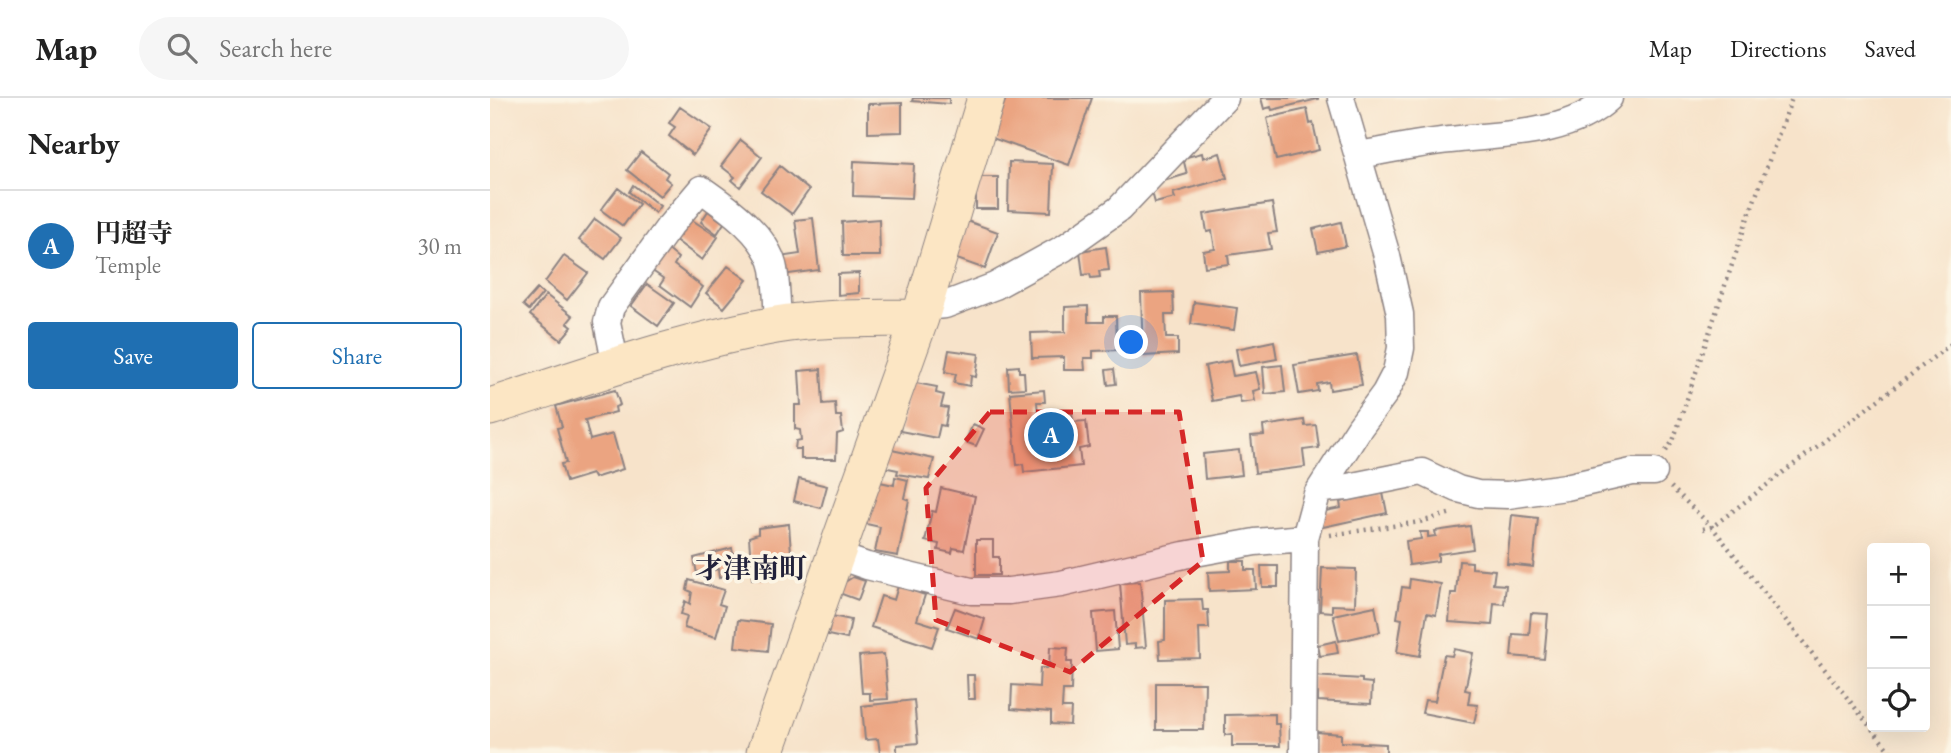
<!DOCTYPE html>
<meta charset="utf-8">
<style>
body{margin:0;font-family:"EB Garamond","Noto Serif JP",serif;background:#f6f6f6;color:#222}
.controls{position:absolute;right:21px;bottom:21px;display:grid;overflow:hidden;border-radius:7px;box-shadow:0 7px 28px #0002}
.controls button{width:63px;height:63px;display:grid;place-items:center;padding:0;border:0;border-bottom:2px solid #e0e0e0;background:#fff;color:#222;font:35px sans-serif}
.you{position:absolute;left:642px;top:245px;width:24px;height:24px;margin:-18px;border:5px solid #fff;border-radius:50%;background:#1a73e8;box-shadow:0 0 0 10px #1a73e833}
.badge{display:grid;place-items:center;width:46px;height:46px;border-radius:50%;background:#1f6fb2;color:#fff;font-size:23px;font-weight:700}
.pin{position:absolute;translate:-50% -50%;border:4px solid #fff;box-shadow:0 2px 7px #0006}
.list{margin:0;padding:0;list-style:none}
h2{display:flex;justify-content:space-between;align-items:center;height:91px;margin:0;padding:0 28px;font-size:30px}
h2 small{font-size:23px;font-weight:400;color:#767676}
.list li{display:grid;grid-template-columns:46px 1fr auto;gap:21px;align-items:center;box-sizing:border-box;height:112px;padding:0 28px;border-top:2px solid #e0e0e0}
.list b{display:block;font-size:26px;white-space:nowrap}
.list p{margin:0;font-size:23px;white-space:nowrap;color:#767676}
.list em{font-size:23px;font-style:normal;color:#767676}
.actions{display:flex;gap:14px;padding:21px 28px}
.actions a{flex:1;padding:16px 0;border:2px solid #1f6fb2;border-radius:7px;text-align:center;font-size:24px;color:#1f6fb2}
.actions .main{background:#1f6fb2;color:#fff}
.icon{flex:none;width:38px;height:38px;fill:none;stroke:currentColor;stroke-width:2;stroke-linecap:round;stroke-linejoin:round}
.map{position:relative;flex:none;width:1461px;height:655px;overflow:hidden}
header{display:flex;align-items:center;gap:42px;box-sizing:border-box;height:98px;padding:0 35px;background:#fff;border-bottom:2px solid #e0e0e0}
header strong{font-size:33px}
nav{display:flex;gap:38px;margin-inline-start:auto;font-size:24px}
.search{width:490px;height:63px;background:#f6f6f6;display:flex;align-items:center;gap:18px;box-sizing:border-box;padding:0 24px;border-radius:38px;color:#767676;font-size:26px}
main{display:flex}
aside{flex:1;background:#fff}
.map>svg:first-child{display:block}
.building{fill:#eba481}
.lines{fill:none;stroke-linecap:round;stroke-linejoin:round}
.street-casing{stroke:#8c8282;stroke-width:29}
.secondary-casing{stroke:#8c8282;stroke-width:39}
.path{stroke:#8c8282;stroke-width:4.5;stroke-dasharray:2 5;stroke-linecap:butt}
.street{stroke:#fff;stroke-width:26}
.secondary{stroke:#fce6c4;stroke-width:37}
.marked{fill:#d62828;fill-opacity:0.2;stroke:#d62828;stroke-width:5;stroke-dasharray:14 9;stroke-linejoin:round}
.labels{text-anchor:middle;dominant-baseline:central;stroke-width:7;stroke-linejoin:round;paint-order:stroke}
.neighbourhood-label{font-size:28px;font-weight:bold;fill:#22223b;stroke:#fcf5e5}
</style>
<header>
<strong>Map</strong>
<div class="search"><svg class="icon" aria-label="search" viewBox="0 0 24 24"><circle cx="10" cy="10" r="6"/><path d="M15 15l6 6"/></svg>Search here</div>
<nav><a>Map</a><a>Directions</a><a>Saved</a></nav>
</header>
<main>
<aside>
<h2>Nearby<small></small></h2>
<ul class="list">
<li><span class="badge">A</span><div><b>円超寺</b><p>Temple</p></div><em>30 m</em></li>
</ul>
<div class="actions"><a class="main">Save</a><a>Share</a></div>
</aside>
<div class="map">
<svg width="1461" height="655" viewBox="0 0 1461 655">
<rect width="100%" height="100%" fill="#fcf5e5"/>
<filter id="ink" filterUnits="userSpaceOnUse"><feTurbulence type="fractalNoise" baseFrequency=".0143" numOctaves="2"/><feDisplacementMap in="SourceGraphic" scale="14" xChannelSelector="R" yChannelSelector="G"/><feConvolveMatrix kernelMatrix="1 2 1 2 8 2 1 2 1" color-interpolation-filters="sRGB"/></filter>
<filter id="wash" filterUnits="userSpaceOnUse"><feTurbulence type="fractalNoise" baseFrequency=".00686" numOctaves="4" result="noise"/><feDisplacementMap in="SourceGraphic" scale="28" xChannelSelector="R" yChannelSelector="G"/><feGaussianBlur stdDeviation="1.57" result="paint"/><feColorMatrix in="noise" values="0 0 0 0 0 0 0 0 0 0 0 0 0 0 0 0 0 1.4 0 .05"/><feComposite in="paint" operator="in"/></filter>
<g filter="url(#wash)">
<rect width="100%" height="100%" fill="#f7e3ca"/>
<g id="blocks">
<path class="building" d="M423 0H459V6L422 3Z
M516 0H602L579 67 502 40Z
M771 0H828V1L782 12 781 9 774 11Z
M412 5V34L378 35V6Z
M190 9 222 31 203 57 179 38 185 29 179 25Z
M817 11 820 26 823 25 829 52 786 62 777 20Z
M251 42 272 59 250 89 242 82 245 79 231 68Z
M151 54 178 75 175 80 181 85 170 98 137 72Z
M712 55 713 60 730 55 737 80 683 95 685 100 665 105 660 87 697 76 693 60Z
M364 63 424 66 422 100 363 98Z
M519 64 563 66 561 114 518 112Z
M290 68 319 92 302 116 271 93Z
M486 79H508V111H486Z
M143 87 170 108 165 115 139 94Z
M128 90 149 106 133 128 111 112Z
M782 105 787 134 778 135 781 151 738 157 739 166 715 169 713 153 725 151 722 133 717 134 714 116Z
M218 113 234 125 227 136 211 124Z
M199 120 228 139 212 162 184 141Z
M323 120 329 172 292 177 289 159 310 156 305 122Z
M105 121 131 140 115 161 89 142Z
M389 121 390 158H353L352 124Z
M477 123 508 134 495 171 464 160Z
M851 124 856 148 828 154 823 131Z
M616 149 619 172 609 173 610 179 601 180 600 176 593 177 590 153Z
M176 150 188 160 184 167 213 189 200 209 170 187 174 181 161 172Z
M74 158 98 175 77 202 55 184Z
M238 168 257 182 234 210 216 195Z
M369 175V195L348 197V176Z
M157 186 184 205 168 228 141 208Z
M47 191 53 195 39 212 33 207Z
M683 194 684 217H675L676 240H688V256L653 258 651 195Z
M56 197 83 218 77 225 82 229 71 242 40 217Z
M704 204 747 210 744 232 701 226Z
M598 208V224H614V218H626L627 252 603 253V260H594L595 272H574V259L542 260 541 235 575 234V209Z
M784 243 787 261 749 268 746 251Z
M459 252 489 256 486 279 481 278 480 288 464 285 466 276 455 274Z
M867 257 872 287 840 292 839 284 827 286 828 293 809 296 804 267Z
M740 263 743 278 766 274 770 291 763 293 765 303 751 305 749 298 722 303 715 268Z
M792 267 795 294 775 296 773 269Z
M529 268V274H534L535 290 519 291 518 269Z
M331 271 333 306 345 305 346 318H351L353 334 347 336 346 361H311V351H305L306 343 311 342 310 332 305 331V307H311L309 273Z
M624 271 626 286 618 287 616 272Z
M420 284 447 289 446 295 454 297 451 309 458 310 455 328 450 327 447 340 410 333Z
M125 292 130 307 125 309 126 314 95 322 100 342 123 336 133 371 104 380 102 376 76 384 71 366 76 365 67 330 72 329 66 308Z
M554 292 555 304H547L548 317 582 313 583 324 596 323 599 349 589 351 591 368 534 374 533 366 527 367 520 295Z
M814 322 815 328 826 327 829 350 813 352 815 369 765 375 761 338 774 337 773 328Z
M483 326 494 331 486 348 475 344Z
M397 351 444 361 439 381 407 376 408 372 393 369Z
M749 352 752 377 715 381 713 356Z
M405 379 418 382 414 400 419 402 408 458 385 454 390 429 372 425 385 383 404 387Z
M309 381 337 388 331 410 304 403Z
M451 390 485 398 474 452 463 450 462 455 448 452 449 446 435 443 442 413 446 414Z
M893 395 897 415 833 429 830 414 851 410 850 404Z
M1022 417 1048 420 1043 469 1017 466Z
M299 426 302 469 281 471V481H262L259 439 268 436V430Z
M980 428 983 451 948 456V463L919 467 916 443 931 441 930 434H938V439L946 438 945 433Z
M486 442H503V459H509V477H486Z
M242 450 248 476 229 480 228 471 207 476 204 460Z
M740 463H755V472H765L766 491 719 493 718 474 740 473Z
M969 463 982 464V470L1005 472 1003 486 1016 487 1014 506 1004 505 1002 527 959 524 961 495H966Z
M771 468H788V489H772Z
M832 470 866 471 865 508 842 507V514L830 513Z
M363 479 375 483 368 502 349 495 352 486Z
M920 481 951 486 946 517 937 515 930 558 907 554 912 521 907 520 912 489 919 490Z
M199 482 234 492 229 506 235 508 226 539 194 530 197 518 191 516 195 503 200 506 202 494 197 492Z
M650 484 656 549 645 550V546L635 547 630 485Z
M408 488 435 497 427 522 449 529 442 549 381 529 391 498 404 502Z
M712 501 713 512H718L719 530H709L710 560 670 561 669 543 675 542V502Z
M885 508 890 534 849 543 843 517Z
M465 510 495 521 489 541 457 530Z
M625 513 628 551 606 553 603 515Z
M1041 515 1058 516 1054 561 1021 558 1023 536 1039 537Z
M342 518 361 522 357 541 338 537Z
M248 522 281 526 278 553 245 549Z
M846 543 848 555 830 558 828 547Z
M560 549 578 550 577 564H582L581 592H573L572 610H581L580 627 561 626V614L521 611 522 587 549 589 550 570H559Z
M964 551 983 555 975 592 980 593 978 606 988 607 984 625 932 615 935 602 945 603 954 557 962 558Z
M394 556 398 601 380 602V595H372L369 558Z
M477 577H484L485 601H478Z
M822 578 872 581V584L882 585 881 606 828 603V595L821 594Z
M666 585H715L714 632H666Z
M424 602 428 645 407 647V655H390L388 641 375 642 372 608Z
M785 616V626H789L790 648H742V636L735 637V617Z
M826 634 851 636V644L896 646V655H825Z"/>
</g>
</g>
<g filter="url(#ink)">
<use href="#blocks" fill-opacity="0" stroke="#8c8282" stroke-width="2"/>
<g class="lines">
<defs>
<path id="street" d="M869 57C899 52 929 45 960 42 1012 36 1079 38 1119 0
M433 209 455 207 505 188 574 150 629 111 735 0
M126 268 117 224 121 209 179 129 211 91C237 109 278 138 284 171 287 189 287 208 288 227
M831 391 858 389 932 374 968 391 988 396 1018 397 1076 389 1142 374H1164
M345 457 377 468 481 493H519L571 486 694 457 765 444 815 440
M813 655 815 440 827 396 870 329 895 295 906 274 911 250 910 216 897 158 851 0"/>
<path id="secondary" d="M0 309C94 279 189 244 286 227 333 219 383 221 430 220
M275 655 430 220 496 0"/>
</defs>
<use href="#street" class="street-casing"/>
<use href="#secondary" class="secondary-casing"/>
<path class="path" d="M1176 353 1183 343 1256 125 1302 0
M1181 389 1222 429 1401 655
M1213 431 1222 429 1461 246
M840 437 930 424 962 415"/>
<use href="#street" class="street"/>
<use href="#secondary" class="secondary"/>
</g>
</g>
<path class="marked" d="M500 314H689L713 463 580 574 446 522 436 390Z"/>
<g class="labels">
<g class="neighbourhood-label">
<text x="261" y="470">才津南町</text>
</g>
</g>
</svg>
<div class="controls">
<button>+</button>
<button>−</button>
<button><svg class="icon" aria-label="locate" viewBox="0 0 24 24"><circle cx="12" cy="12" r="6"/><path d="M12 2v4M12 18v4M2 12h4M18 12h4"/></svg></button>
</div>
<div class="you"></div>
<div class="pin badge" style="left:561px;top:337px">A</div>
</div>
</main>
